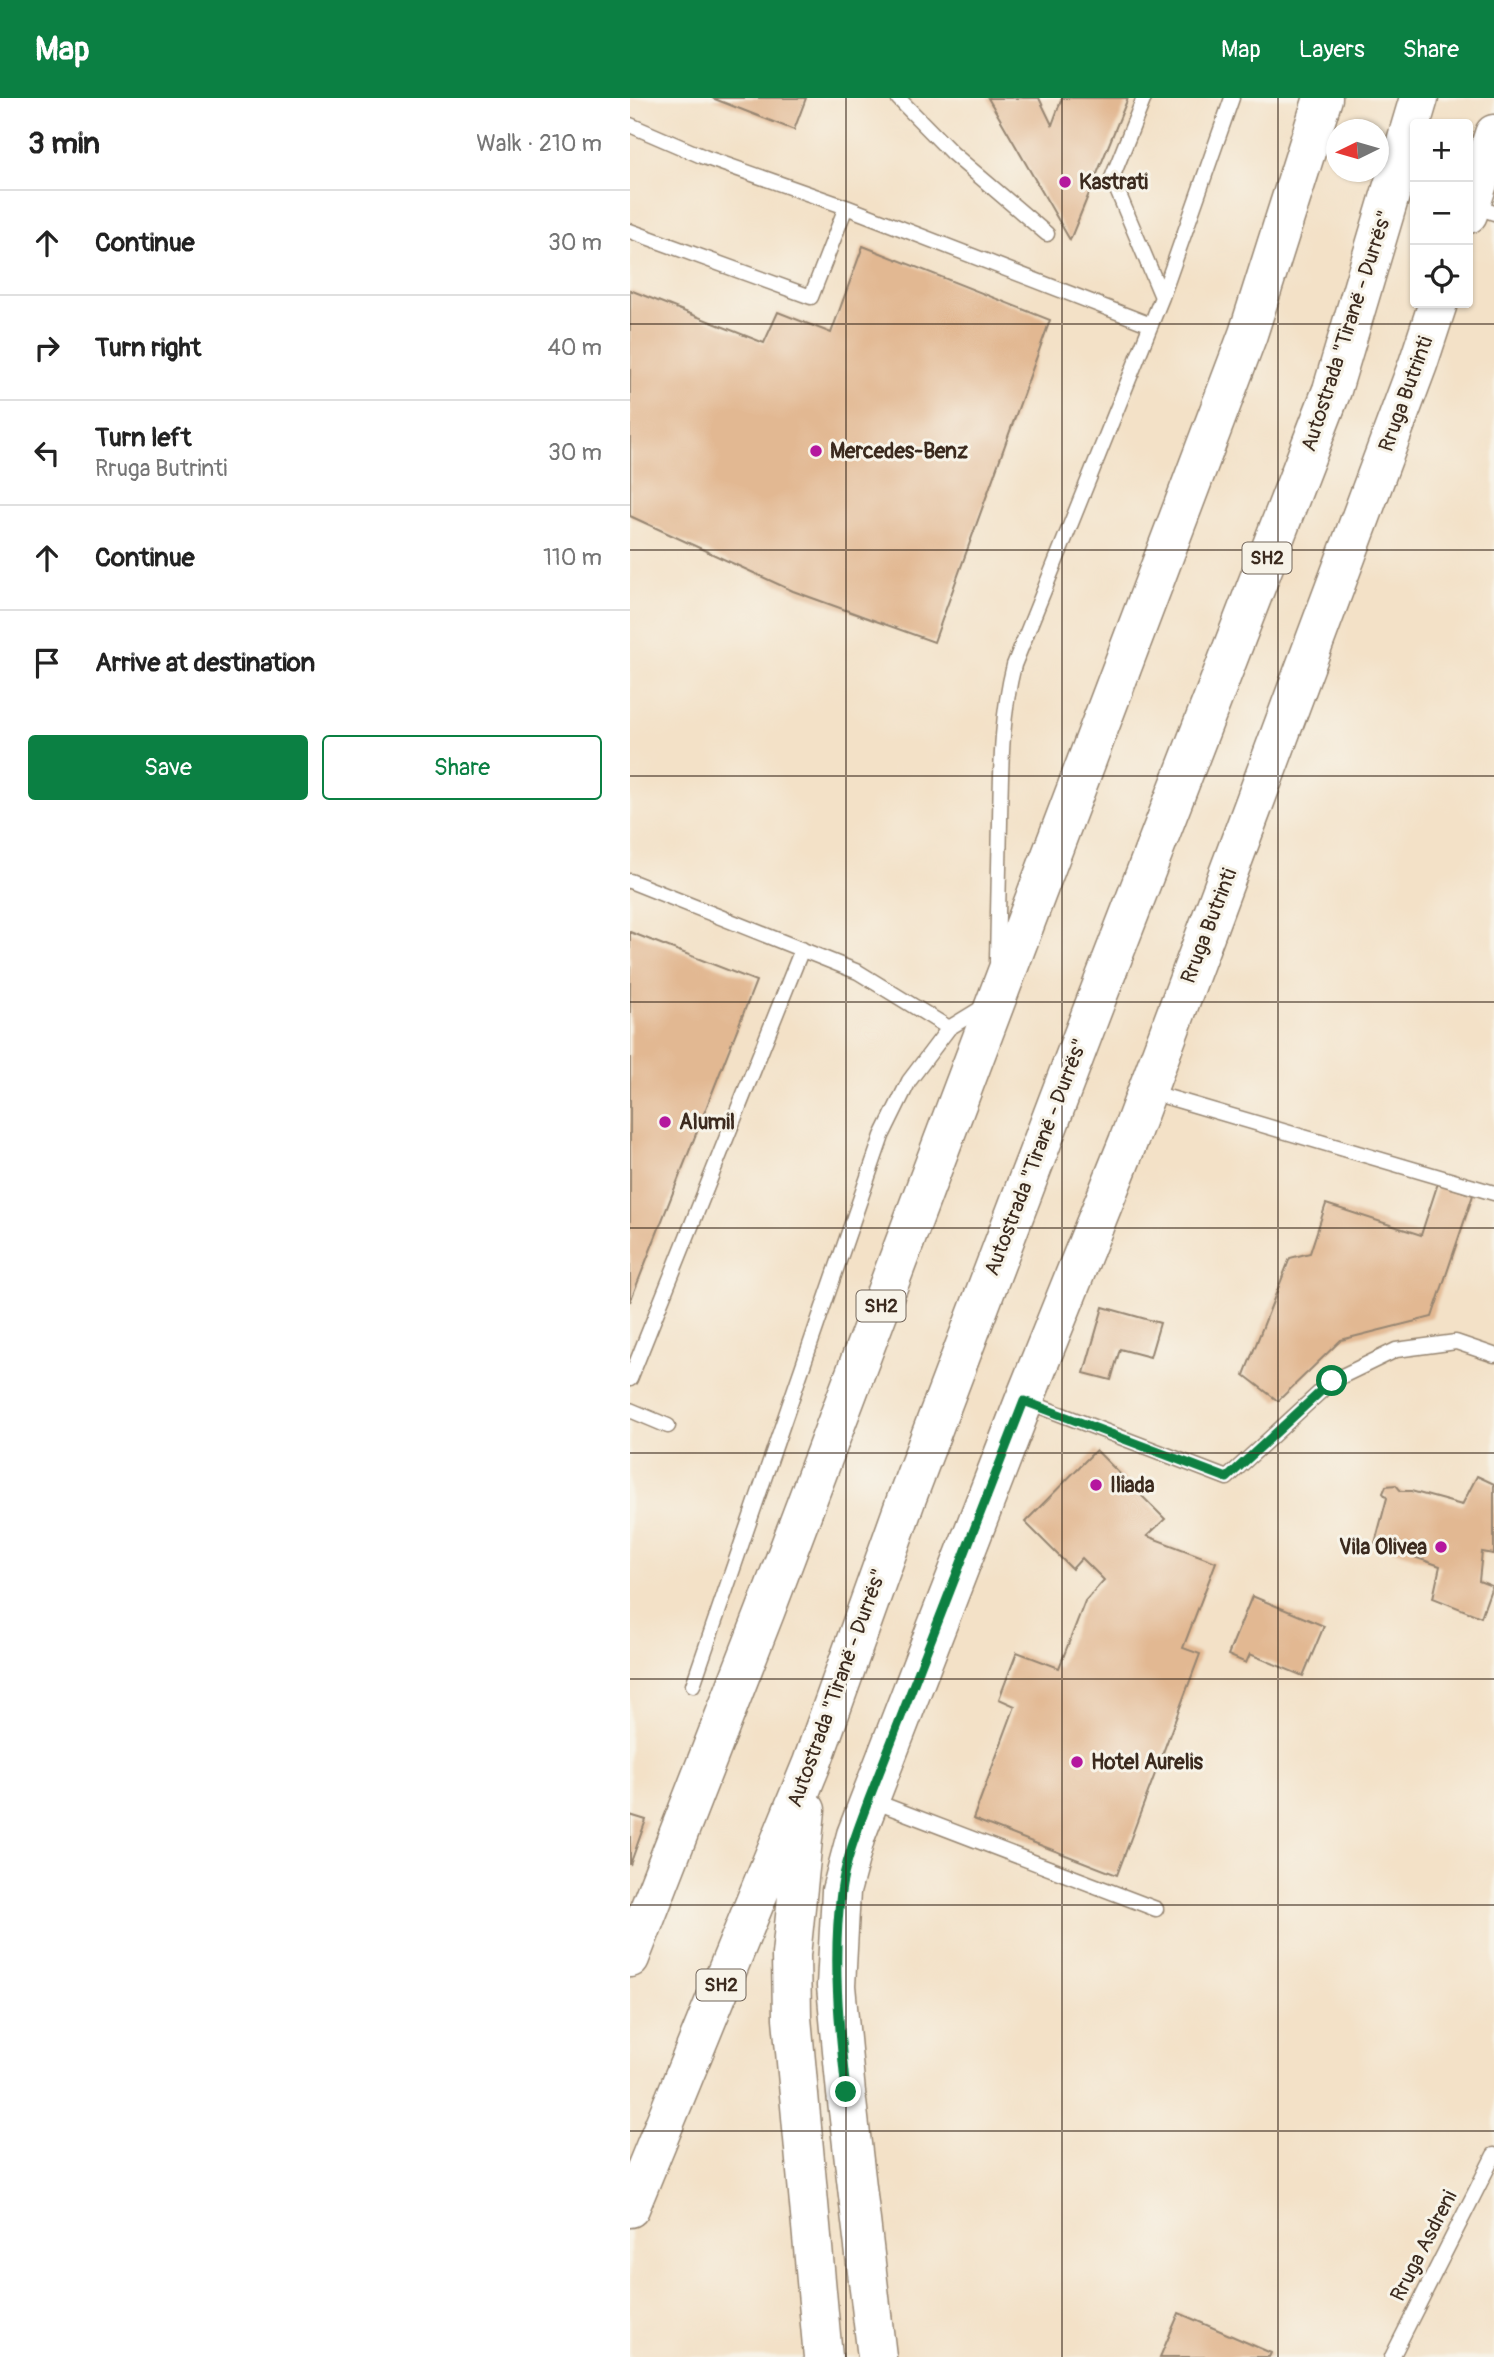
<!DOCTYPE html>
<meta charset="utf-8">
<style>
body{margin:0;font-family:Pangolin,sans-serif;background:#f6f6f6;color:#222}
.controls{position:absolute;right:21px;top:21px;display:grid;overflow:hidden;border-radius:7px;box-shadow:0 2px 5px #0004}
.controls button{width:63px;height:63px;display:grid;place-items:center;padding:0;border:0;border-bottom:2px solid #e0e0e0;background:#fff;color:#222;font:35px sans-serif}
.compass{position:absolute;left:696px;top:21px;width:63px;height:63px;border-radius:50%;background:#fff;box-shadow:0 2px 5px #0004;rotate:265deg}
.stop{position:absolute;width:21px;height:21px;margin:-16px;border:5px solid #0b8043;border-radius:50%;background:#fff}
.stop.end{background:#0b8043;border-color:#fff;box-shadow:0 2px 7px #0008}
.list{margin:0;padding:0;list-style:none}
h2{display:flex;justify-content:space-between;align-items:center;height:91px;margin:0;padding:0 28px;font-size:30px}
h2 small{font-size:23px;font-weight:400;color:#767676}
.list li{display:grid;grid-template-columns:46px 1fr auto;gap:21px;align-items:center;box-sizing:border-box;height:105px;padding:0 28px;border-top:2px solid #e0e0e0}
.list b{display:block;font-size:26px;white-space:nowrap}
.list p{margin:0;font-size:23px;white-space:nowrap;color:#767676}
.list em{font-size:23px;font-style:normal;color:#767676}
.actions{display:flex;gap:14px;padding:21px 28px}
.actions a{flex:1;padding:16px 0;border:2px solid #0b8043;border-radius:7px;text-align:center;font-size:24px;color:#0b8043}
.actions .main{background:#0b8043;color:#fff}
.icon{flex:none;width:38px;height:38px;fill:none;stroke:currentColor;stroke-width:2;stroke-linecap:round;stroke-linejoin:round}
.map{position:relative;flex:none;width:864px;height:2259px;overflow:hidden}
header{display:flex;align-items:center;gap:42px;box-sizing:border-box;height:98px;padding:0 35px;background:#0b8043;color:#fff}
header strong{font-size:33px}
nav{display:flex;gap:38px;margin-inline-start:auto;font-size:24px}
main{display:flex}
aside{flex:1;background:#fff}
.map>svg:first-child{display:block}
.building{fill:#e2b892}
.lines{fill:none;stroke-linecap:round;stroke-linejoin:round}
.lane-casing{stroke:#978672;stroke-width:17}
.secondary-casing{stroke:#978672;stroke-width:41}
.highway-casing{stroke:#978672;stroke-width:41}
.lane{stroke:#fff;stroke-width:14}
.secondary{stroke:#fff;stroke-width:38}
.highway{stroke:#fff;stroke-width:38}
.route{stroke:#0b8043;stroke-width:9}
.grid{fill:none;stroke:#3b2a1e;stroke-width:2;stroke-opacity:0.55}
.poi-dot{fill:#b5179e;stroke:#f7f3e8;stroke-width:2.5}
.labels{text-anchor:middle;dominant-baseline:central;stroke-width:6;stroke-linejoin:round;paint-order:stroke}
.shield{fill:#f7f3e8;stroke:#73665b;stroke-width:2}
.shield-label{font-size:19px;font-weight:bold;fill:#3b2a1e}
.poi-label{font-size:21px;font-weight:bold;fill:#3b2a1e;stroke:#f7f3e8;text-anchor:start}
.street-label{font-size:21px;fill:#3b2a1e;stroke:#f7f3e8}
</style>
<header>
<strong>Map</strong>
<nav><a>Map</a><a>Layers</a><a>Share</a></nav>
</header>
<main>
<aside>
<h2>3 min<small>Walk · 210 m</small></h2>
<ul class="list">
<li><svg class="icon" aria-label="ahead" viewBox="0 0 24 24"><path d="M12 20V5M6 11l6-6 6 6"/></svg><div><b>Continue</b></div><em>30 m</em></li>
<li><svg class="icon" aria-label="right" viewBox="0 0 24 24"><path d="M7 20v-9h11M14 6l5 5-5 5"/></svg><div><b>Turn right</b></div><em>40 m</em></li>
<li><svg class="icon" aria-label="left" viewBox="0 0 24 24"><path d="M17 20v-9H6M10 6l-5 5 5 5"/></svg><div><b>Turn left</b><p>Rruga Butrinti</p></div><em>30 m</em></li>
<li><svg class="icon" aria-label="ahead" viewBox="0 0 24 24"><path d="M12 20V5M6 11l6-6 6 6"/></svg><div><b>Continue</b></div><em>110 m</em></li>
<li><svg class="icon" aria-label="arrive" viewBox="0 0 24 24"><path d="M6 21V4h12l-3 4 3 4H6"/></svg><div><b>Arrive at destination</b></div></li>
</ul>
<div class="actions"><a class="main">Save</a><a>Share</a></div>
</aside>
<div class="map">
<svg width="864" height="2259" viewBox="0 0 864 2259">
<rect width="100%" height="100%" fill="#f7f3e8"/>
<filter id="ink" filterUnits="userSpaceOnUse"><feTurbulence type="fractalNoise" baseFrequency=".0143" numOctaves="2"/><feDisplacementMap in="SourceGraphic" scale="14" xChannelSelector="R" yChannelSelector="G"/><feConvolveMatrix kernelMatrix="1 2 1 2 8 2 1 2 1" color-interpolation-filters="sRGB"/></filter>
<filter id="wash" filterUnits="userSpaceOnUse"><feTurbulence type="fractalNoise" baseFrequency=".00686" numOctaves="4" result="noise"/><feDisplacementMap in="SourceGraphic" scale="28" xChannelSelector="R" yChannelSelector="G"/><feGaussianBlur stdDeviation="1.57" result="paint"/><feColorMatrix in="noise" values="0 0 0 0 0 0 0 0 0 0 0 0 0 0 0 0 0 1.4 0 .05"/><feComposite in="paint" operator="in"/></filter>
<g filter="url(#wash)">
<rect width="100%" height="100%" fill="#f3e1c7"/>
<g id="blocks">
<path class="building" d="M82 0H176L164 32Z
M358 0H409L422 27 432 0H498L440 142Z
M233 148 420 222 304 544 163 493 0 418V192L134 245 148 214 201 235Z
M0 834 126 883 0 1204Z
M808 1085 843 1097 802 1219 711 1242 648 1303 614 1277 660 1160 680 1155 696 1106 791 1137Z
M473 1209 530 1225 520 1259 490 1251 481 1282 454 1275Z
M466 1352 535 1421 517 1438 586 1464 553 1550 570 1556 487 1777 343 1721 385 1608 369 1601 387 1554 429 1570 455 1503 474 1482 452 1460 442 1471 395 1424Z
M847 1378 864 1386V1456L852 1454 849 1483 862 1488 851 1519 803 1500 810 1468 745 1445 757 1400 753 1395 756 1388 766 1387 771 1393H781L832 1407Z
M622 1498 694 1528 673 1578 620 1556 616 1565 598 1557Z
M0 1717 16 1722 0 1767Z
M549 2215 641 2255 639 2259H530Z"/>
</g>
</g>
<g filter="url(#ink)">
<use href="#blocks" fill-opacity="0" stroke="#978672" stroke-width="2"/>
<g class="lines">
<defs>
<path id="lane" d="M268 0 322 55 417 136
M514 0 482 80 532 199
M0 27 74 59 216 109 521 227
M842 107 864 115
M0 133 181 199 216 109
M0 783 228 874 319 930
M367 863C368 816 369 770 370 723 371 671 371 618 384 567L532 199 602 0
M520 994 864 1095
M0 1281 172 851
M396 1303 597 1380 702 1283 766 1252 826 1244 864 1257
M0 1312 38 1328
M63 1587 252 1038 279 983 319 930 355 908
M241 1702 526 1811
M762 2259 864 2057"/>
<path id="secondary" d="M838 116 864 36
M247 2259 216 1995 206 1888 211 1793 226 1737 394 1303 498 1044 788 266 808 205"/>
<path id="highway" d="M176 1712 161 1857 162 1920 193 2259
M0 1860 135 1514 618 236 693 0
M0 2110 182 1665 276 1402 462 913 702 292 789 0"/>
</defs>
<use href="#lane" class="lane-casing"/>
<use href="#secondary" class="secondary-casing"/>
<use href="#highway" class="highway-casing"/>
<use href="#lane" class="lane"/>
<use href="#secondary" class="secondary"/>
<use href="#highway" class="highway"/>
</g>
</g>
<g class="lines" filter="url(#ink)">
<path class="route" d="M216 1994C209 1928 202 1861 211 1794 215 1763 228 1731 239 1701L394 1303 597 1380 702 1283"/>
</g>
<path class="grid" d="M216 0V2259M432 0V2259M648 0V2259M0 226H864M0 452H864M0 678H864M0 904H864M0 1130H864M0 1355H864M0 1581H864M0 1807H864M0 2033H864"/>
<g class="poi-dot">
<circle cx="435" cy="84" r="7"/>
<circle cx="186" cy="353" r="7"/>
<circle cx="35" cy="1024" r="7"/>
<circle cx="466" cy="1387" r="7"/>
<circle cx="811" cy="1449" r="7"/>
<circle cx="447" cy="1664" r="7"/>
</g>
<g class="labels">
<g class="shield">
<rect x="612.5" y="444.5" width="49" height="31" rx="5"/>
<rect x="226.5" y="1192.5" width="49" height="31" rx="5"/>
<rect x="66.5" y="1871.5" width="49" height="31" rx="5"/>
</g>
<g class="shield-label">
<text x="637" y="460">SH2</text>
<text x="251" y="1208">SH2</text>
<text x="91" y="1887">SH2</text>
</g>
<g class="poi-label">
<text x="449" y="84">Kastrati</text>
<text x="200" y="353">Mercedes-Benz</text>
<text x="49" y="1024">Alumil</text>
<text x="480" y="1387">Iliada</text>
<text x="797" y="1449" text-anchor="end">Vila Olivea</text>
<text x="461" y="1664">Hotel Aurelis</text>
</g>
<g class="street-label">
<text transform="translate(717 233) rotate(-72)">Autostrada "Tiranë - Durrës"</text>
<text transform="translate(776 296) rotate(-70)">Rruga Butrinti</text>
<text transform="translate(579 828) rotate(-69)">Rruga Butrinti</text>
<text transform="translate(406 1059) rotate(-69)">Autostrada "Tiranë - Durrës"</text>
<text transform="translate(207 1590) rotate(-70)">Autostrada "Tiranë - Durrës"</text>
<text transform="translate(794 2148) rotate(-63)">Rruga Asdreni</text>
</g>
</g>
</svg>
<div class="controls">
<button>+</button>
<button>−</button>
<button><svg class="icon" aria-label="locate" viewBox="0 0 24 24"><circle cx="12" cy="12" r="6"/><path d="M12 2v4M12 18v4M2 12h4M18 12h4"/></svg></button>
</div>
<svg class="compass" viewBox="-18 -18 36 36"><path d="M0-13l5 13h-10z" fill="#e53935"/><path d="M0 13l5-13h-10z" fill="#767676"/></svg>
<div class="stop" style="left:702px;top:1283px"></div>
<div class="stop end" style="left:216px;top:1994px"></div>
</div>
</main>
